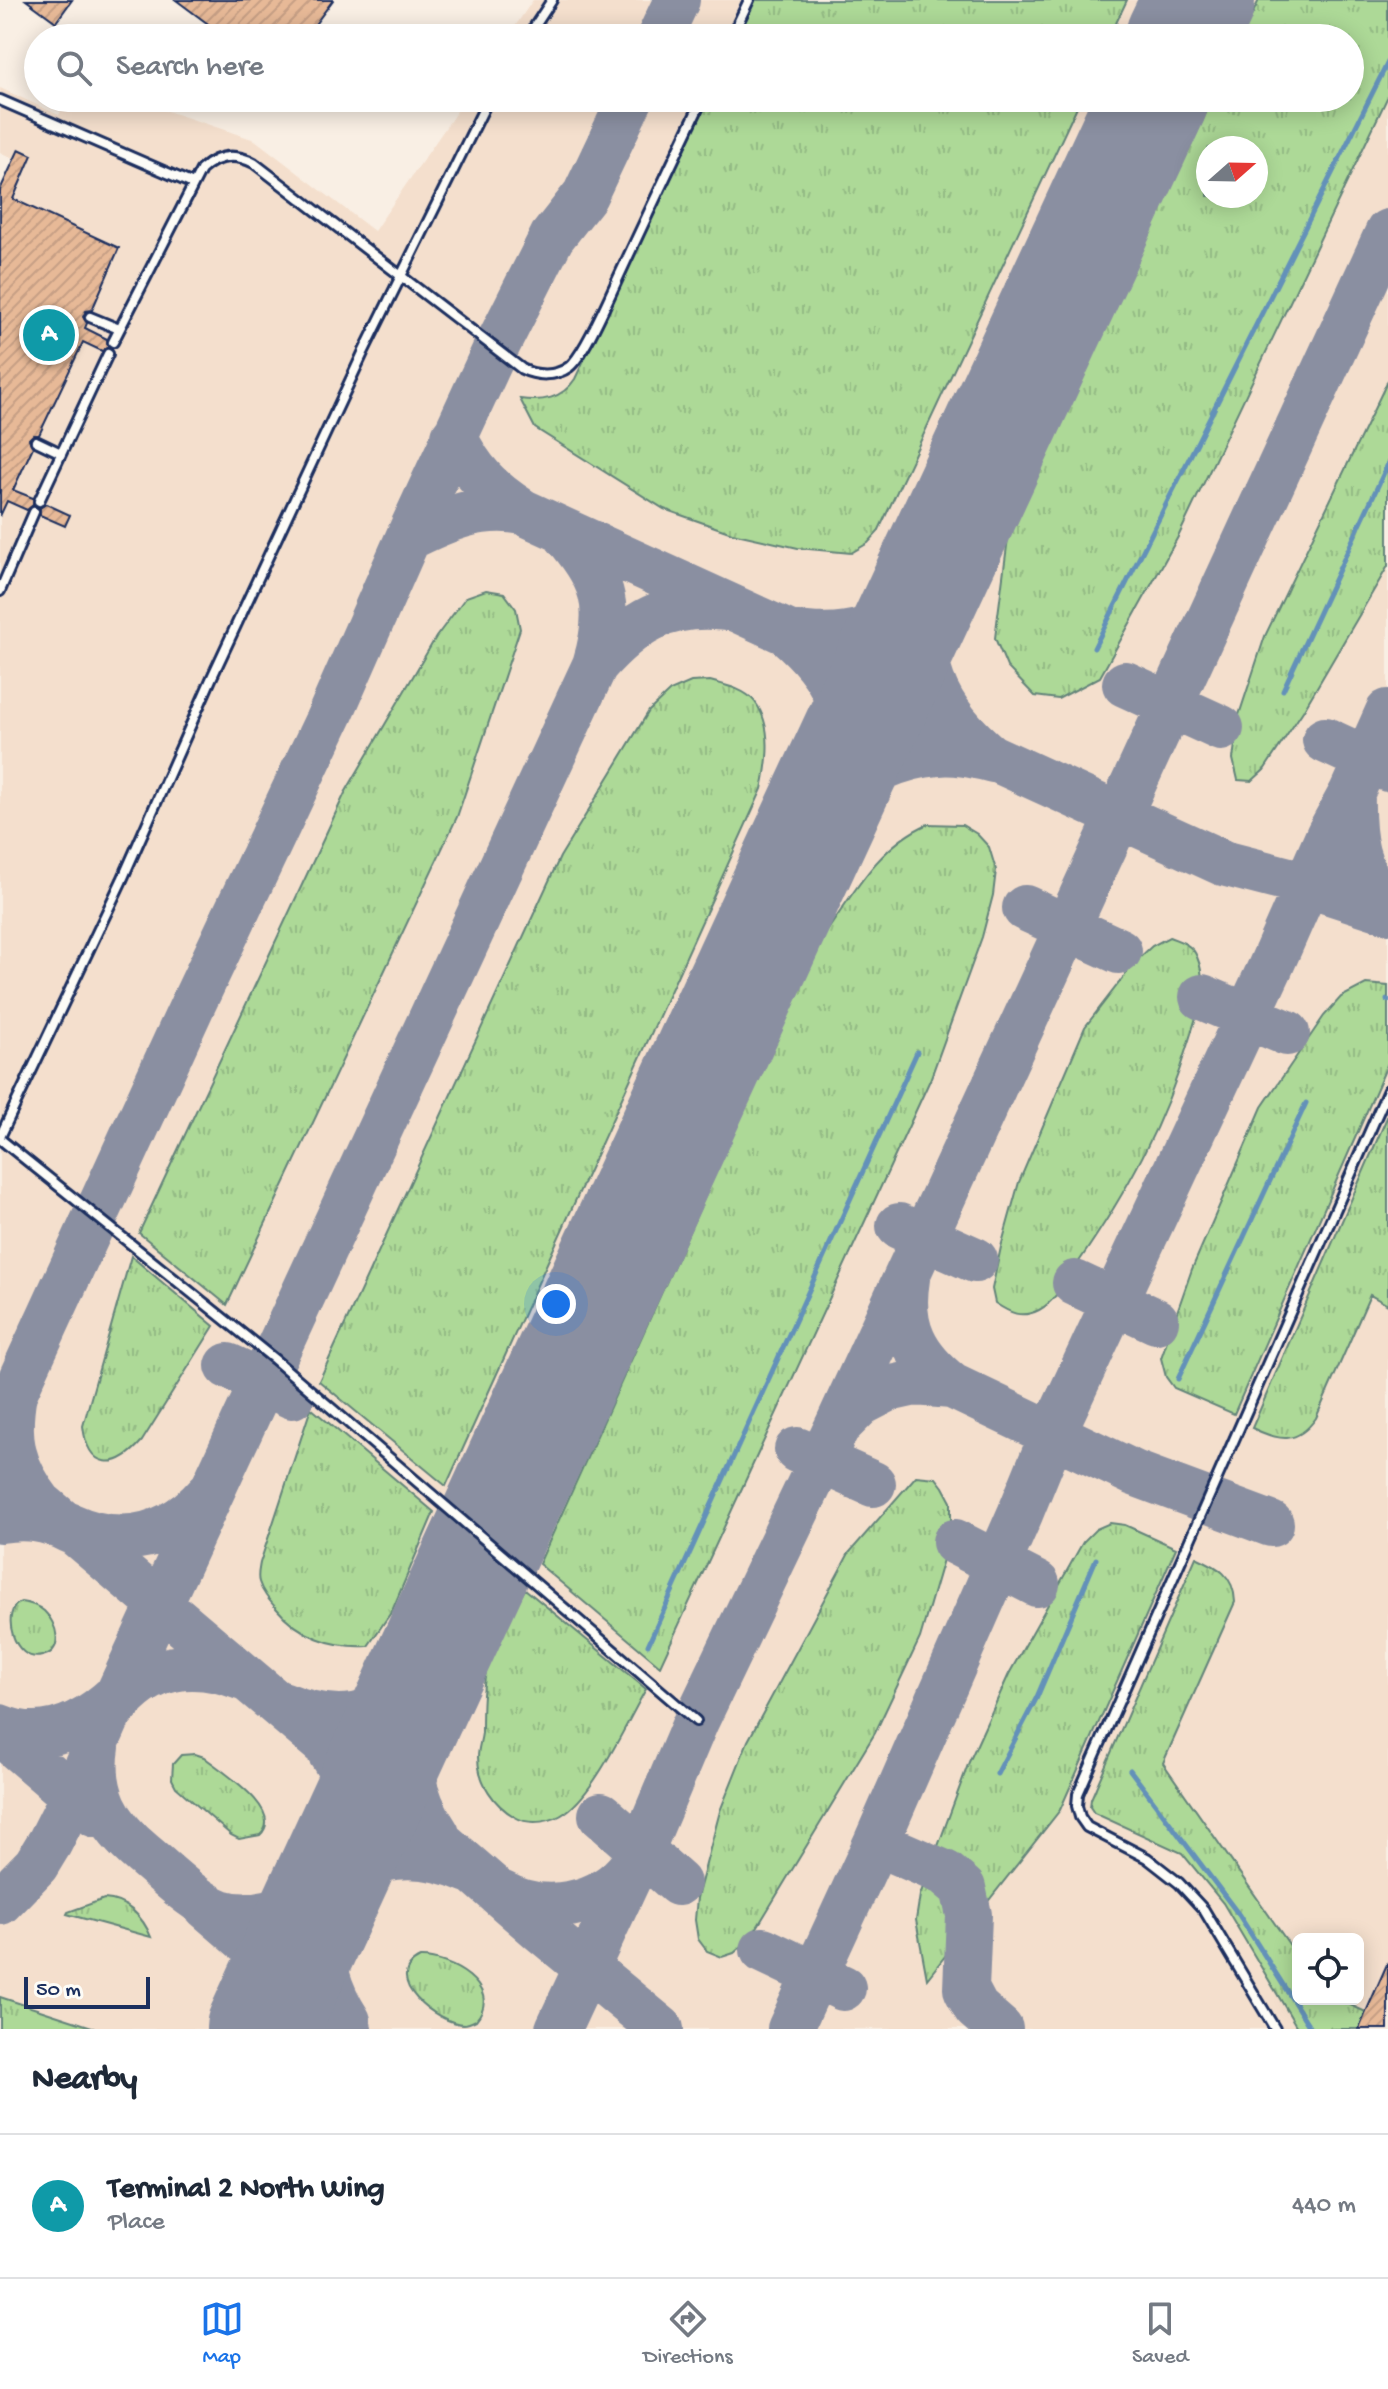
<!DOCTYPE html>
<style>
body{margin:0;font-family:"Gochi Hand",sans-serif;background:#f2f2f3;color:#1f2937}
.controls{position:absolute;right:24px;bottom:24px;display:grid;overflow:hidden;border-radius:12px;box-shadow:0 4px 20px #0003}
.controls button{width:72px;height:72px;display:grid;place-items:center;padding:0;border:0;border-bottom:2px solid #e0e1e3;background:#fff;color:#1f2937;font:40px sans-serif}
.compass{position:absolute;left:1196px;top:136px;width:72px;height:72px;border-radius:50%;background:#fff;box-shadow:0 4px 20px #0003;rotate:70deg}
.scale{position:absolute;left:24px;bottom:20px;width:126px;box-sizing:border-box;padding-left:8px;border:4px solid #1b2f5e;border-top:0;font-size:22px;line-height:28px;white-space:nowrap;color:#1b2f5e;-webkit-text-stroke:6px #fdfcf7;paint-order:stroke}
.you{position:absolute;left:556px;top:1304px;width:28px;height:28px;margin:-20px;border:6px solid #fff;border-radius:50%;background:#1a73e8;box-shadow:0 0 0 12px #1a73e833}
.badge{display:grid;place-items:center;width:52px;height:52px;border-radius:50%;background:#1a73e8;color:#fff;font-size:26px;font-weight:700}
.pin{position:absolute;translate:-50% -50%;border:4px solid #fff;box-shadow:0 2px 8px #0006}
.list{margin:0;padding:0;list-style:none}
h2{display:flex;justify-content:space-between;align-items:center;height:104px;margin:0;padding:0 32px;font-size:34px}
h2 small{font-size:26px;font-weight:400;color:#747a83}
.list li{display:grid;grid-template-columns:52px 1fr auto;gap:24px;align-items:center;box-sizing:border-box;height:144px;padding:0 32px;border-top:2px solid #e0e1e3}
.list b{display:block;font-size:30px;white-space:nowrap}
.list p{margin:0;font-size:26px;white-space:nowrap;color:#747a83}
.list em{font-size:26px;font-style:normal;color:#747a83}
.icon{flex:none;width:44px;height:44px;fill:none;stroke:currentColor;stroke-width:2;stroke-linecap:round;stroke-linejoin:round}
.map{position:relative;flex:none;width:1388px;height:2029px;overflow:hidden}
.search{position:absolute;background:#fff;box-shadow:0 4px 20px #0003;left:24px;right:24px;top:24px;height:88px;display:flex;align-items:center;gap:20px;box-sizing:border-box;padding:0 28px;border-radius:44px;color:#747a83;font-size:30px}
.sheet{height:248px;background:#fff}
nav{display:flex;justify-content:space-around;align-items:center;box-sizing:border-box;height:112px;border-top:2px solid #e0e1e3;background:#fff;font-size:22px;color:#747a83}
nav a{display:grid;justify-items:center;gap:4px}
nav .on{color:#1a73e8}
.map>svg:first-child{display:block}
.built{fill:#f4dfcd;fill-rule:evenodd}
.grass{fill:url(#grass-tufts);stroke:#64847a;stroke-width:2;fill-rule:evenodd}
.lines{fill:none;stroke-linecap:round;stroke-linejoin:round}
.stream{stroke:#6491b9;stroke-width:5}
.taxiway{stroke:#8a8fa1;stroke-width:46}
.runway{stroke:#8a8fa1;stroke-width:112}
.building{fill:url(#building-hatch);stroke:#1b2f5e;stroke-width:2}
.service-casing{stroke:#1b2f5e;stroke-width:14}
.service{stroke:#fdfcf7;stroke-width:8}
</style>
<div class="map">
<svg width="1388" height="2029" viewBox="0 0 1388 2029">
<defs>
<pattern id="grass-tufts" width="24" height="20" patternUnits="userSpaceOnUse" patternTransform="scale(2)"><rect width="24" height="20" fill="#add997"/><path d="M3 7l-1-3M5 7V3M7 7l1-3M15 17l-1-3M17 17v-4M19 17l1-3" fill="none" stroke="#94bb85"/></pattern>
<pattern id="building-hatch" width="6" height="6" patternUnits="userSpaceOnUse" patternTransform="scale(2)"><rect width="6" height="6" fill="#e7b997"/><path d="M-1 1l2-2M0 6l6-6M5 7l2-2" fill="none" stroke="#c69f85"/></pattern>
</defs>
<rect width="100%" height="100%" fill="#f9efe4"/>
<filter id="ink" filterUnits="userSpaceOnUse"><feTurbulence type="fractalNoise" baseFrequency=".0125" numOctaves="2"/><feDisplacementMap in="SourceGraphic" scale="16" xChannelSelector="R" yChannelSelector="G"/><feConvolveMatrix kernelMatrix="1 2 1 2 8 2 1 2 1" color-interpolation-filters="sRGB"/></filter>
<g filter="url(#ink)">
<path class="built" d="M533 0H1388V2029H0V190L14 159 0 152V88L59 115 68 98H128L255 140 374 231 466 98H1350V38H507ZM1208 148H1256V196H1208ZM1298 1939H1358V1999H1298Z"/>
<path class="grass" d="M755 0H1127L1109 38H737Z
M1259 0H1388V96L1179 535 1100 677 1058 699 1035 696 1007 667 995 638 1008 538 1213 98H1350V38H1241ZM1208 148H1256V196H1208Z
M709 98H1081L878 532 868 543 851 553 798 548 732 533 664 509 535 428 520 399C542 402 562 399 575 379Z
M1388 380V566L1303 711 1264 770 1252 781 1238 780 1233 759 1239 715 1265 636Z
M486 590 504 593 516 609 520 629 457 817 227 1305 139 1233 345 793 436 637 466 597Z
M710 681C725 685 745 689 755 702 773 726 768 762 762 789L446 1486 319 1381 560 857 649 711 670 691 691 682Z
M928 824 962 825 977 834 989 847 996 870 993 895 982 937 930 1080 660 1666 539 1564 821 940C852 896 877 846 928 824Z
M1169 937C1180 941 1193 945 1197 957 1209 985 1197 1014 1189 1040 1164 1124 1127 1192 1078 1263 1067 1278 1056 1301 1039 1310 1021 1319 1010 1313 995 1303L992 1289 1001 1247 1019 1182 1085 1027 1136 961 1152 946Z
M1366 984 1388 986V1063L1234 1414 1174 1388 1166 1377 1161 1358 1192 1269 1262 1107 1324 1016 1341 997Z
M1388 1115V1305L1370 1295 1316 1418C1297 1445 1279 1441 1252 1428Z
M131 1256 214 1326 142 1441C116 1471 88 1470 83 1426Z
M311 1408 434 1512 392 1611 368 1646C332 1648 299 1636 276 1608 269 1600 262 1592 259 1582 257 1576 259 1569 260 1563Z
M916 1476 936 1478 943 1487 951 1502V1532L920 1638 875 1733 750 1939 734 1953 722 1957 707 1951 698 1939 695 1920 697 1898 720 1811 748 1741 849 1553Z
M1110 1523 1125 1525 1176 1548 1060 1810 927 1979 916 1920 920 1895 969 1762 1009 1674 1083 1542 1096 1529Z
M1196 1557C1218 1567 1234 1575 1235 1602L1163 1763 1298 1957V1999H1337L1366 2012 1360 2029H1298L1223 1903 1182 1853 1094 1813 1090 1807 1091 1799Z
M525 1589 646 1689C627 1722 596 1791 566 1812 553 1822 530 1826 515 1817 494 1805 478 1782 478 1757 478 1749 481 1741 482 1733 482 1709 482 1683 489 1660 497 1637 514 1611 525 1589Z
M21 1602C29 1603 38 1606 44 1611 57 1623 65 1651 42 1656 13 1664 0 1609 21 1602Z
M195 1754 204 1757C221 1771 286 1811 260 1835L239 1839 231 1835 176 1787 172 1779 173 1764 181 1755Z
M104 1899C127 1900 143 1917 151 1937L67 1914 68 1912Z
M420 1958C449 1957 504 1987 476 2020 472 2022 468 2024 464 2024 438 2024 379 1978 420 1958Z
M0 1997 98 2029H0Z"/>
<g class="lines">
<path class="stream" d="M1094 648 1388 62
M1283 690 1388 464
M1387 1000H1388
M1178 1379 1306 1103
M648 1645 917 1052
M1130 1770 1239 1915 1311 2029
M997 1774 1037 1697 1096 1559"/>
<path class="taxiway" d="M659 38 677 0
M454 436C471 472 490 491 523 512L786 632 846 666 936 729 969 747 1223 863 1308 885 1388 911
M562 530C602 578 614 603 595 665 633 622 667 601 726 608
M408 538C446 519 480 504 523 512
M1125 684 1221 728
M1325 740 1388 769
M837 779C851 711 839 678 786 632 846 643 890 632 928 582
M1352 792C1351 835 1354 874 1388 904
M814 829C822 819 829 808 838 799 863 772 902 756 938 753 957 751 977 756 994 760 931 709 914 661 928 582
M1025 908 1119 951
M1202 997 1287 1033
M899 1226 975 1260
M907 1279C899 1327 915 1357 952 1386
M1075 1283 1156 1321
M228 1366 292 1396
M841 1423 861 1403 888 1389 915 1383 952 1386 1134 1473 1271 1524
M797 1450 873 1484
M15 1482 445 1846 540 1929 661 2029
M40 1503C12 1467 6 1439 14 1394L193 1004 330 715 408 538 496 348 552 237 585 195 631 98
M0 1520C25 1516 47 1518 70 1531
M69 1525C123 1550 171 1537 209 1493
M955 1542 1037 1584
M282 1704C354 1734 399 1711 438 1647
M413 1704C404 1750 410 1795 437 1834
M114 1709C149 1664 193 1658 243 1678
M0 1727C44 1746 86 1724 118 1694
M0 1733 96 1815
M97 1747C90 1792 108 1825 143 1854 165 1872 194 1902 221 1912 251 1922 289 1909 315 1894 329 1885 342 1875 356 1868 393 1851 433 1854 469 1870
M329 1751C350 1781 354 1812 346 1847
M601 1815 678 1883
M876 1843 945 1873 963 1888 969 1915 966 1989 976 2008 1000 2029
M501 1893C544 1917 602 1906 631 1867
M0 1902 36 1865 50 1842 73 1796 118 1694 595 665
M321 1903C317 1946 324 1985 348 2021
M206 1906 349 2029
M763 1950 843 1988
M558 2029 641 1851 696 1721 838 1425 1388 232
M790 2029 876 1843 1020 1514 1053 1433 1270 968 1329 834 1352 792 1388 712"/>
<path class="runway" d="M1181 38 1199 0
M262 2029 814 829 1153 98"/>
</g>
<path class="building" d="M26 0H72L56 22Z
M176 0H333L305 38H227Z
M19 149 32 155 13 199 119 248 92 310 86 311 83 317 87 323 85 328 107 339 108 347 102 351 83 342 39 435H33L29 439 33 447 13 490 33 498V505L27 510 7 501 0 516V190Z
M46 504 70 515 65 526 40 515V508Z
M1388 1962V2029H1359L1366 2012Z"/>
<g class="lines">
<defs>
<path id="service" d="M527 38 552 0
M731 38 749 0
M0 100 193 184
M90 317 119 329
M113 342 201 170C217 155 235 153 254 163L522 369C536 376 555 377 569 367 584 355 605 306 614 287 643 224 673 161 703 98
M36 441 61 453
M39 501 108 354
M0 591 34 512
M0 1137 122 880 212 677 363 353 489 98
M0 1139 274 1359 696 1721
M1275 2029 1204 1910 1179 1883 1147 1858 1087 1827 1080 1817 1077 1806 1078 1794 1388 1090"/>
</defs>
<use href="#service" class="service-casing"/>
<use href="#service" class="service"/>
</g>
</g>
</svg>
<div class="controls">
<button><svg class="icon" aria-label="locate" viewBox="0 0 24 24"><circle cx="12" cy="12" r="6"/><path d="M12 2v4M12 18v4M2 12h4M18 12h4"/></svg></button>
</div>
<svg class="compass" viewBox="-18 -18 36 36"><path d="M0-13l5 13h-10z" fill="#e53935"/><path d="M0 13l5-13h-10z" fill="#747a83"/></svg>
<div class="scale">50 m</div>
<div class="you"></div>
<div class="pin badge" style="left:49px;top:335px;background:#0f9aa8">A</div>
<div class="search"><svg class="icon" aria-label="search" viewBox="0 0 24 24"><circle cx="10" cy="10" r="6"/><path d="M15 15l6 6"/></svg>Search here</div>
</div>
<section class="sheet">
<h2>Nearby<small></small></h2>
<ul class="list">
<li><span class="badge" style="background:#0f9aa8">A</span><div><b>Terminal 2 North Wing</b><p>Place</p></div><em>440 m</em></li>
</ul>
</section>
<nav>
<a class="on"><svg class="icon" aria-label="map" viewBox="0 0 24 24"><path d="M3 6l6-2 6 2 6-2v14l-6 2-6-2-6 2zM9 4v14M15 6v14"/></svg>Map</a>
<a><svg class="icon" aria-label="directions" viewBox="0 0 24 24"><path d="M12 3l9 9-9 9-9-9zM9 14v-3h6M13 9l2 2-2 2"/></svg>Directions</a>
<a><svg class="icon" aria-label="saved" viewBox="0 0 24 24"><path d="M7 4h10v16l-5-4-5 4z"/></svg>Saved</a>
</nav>
